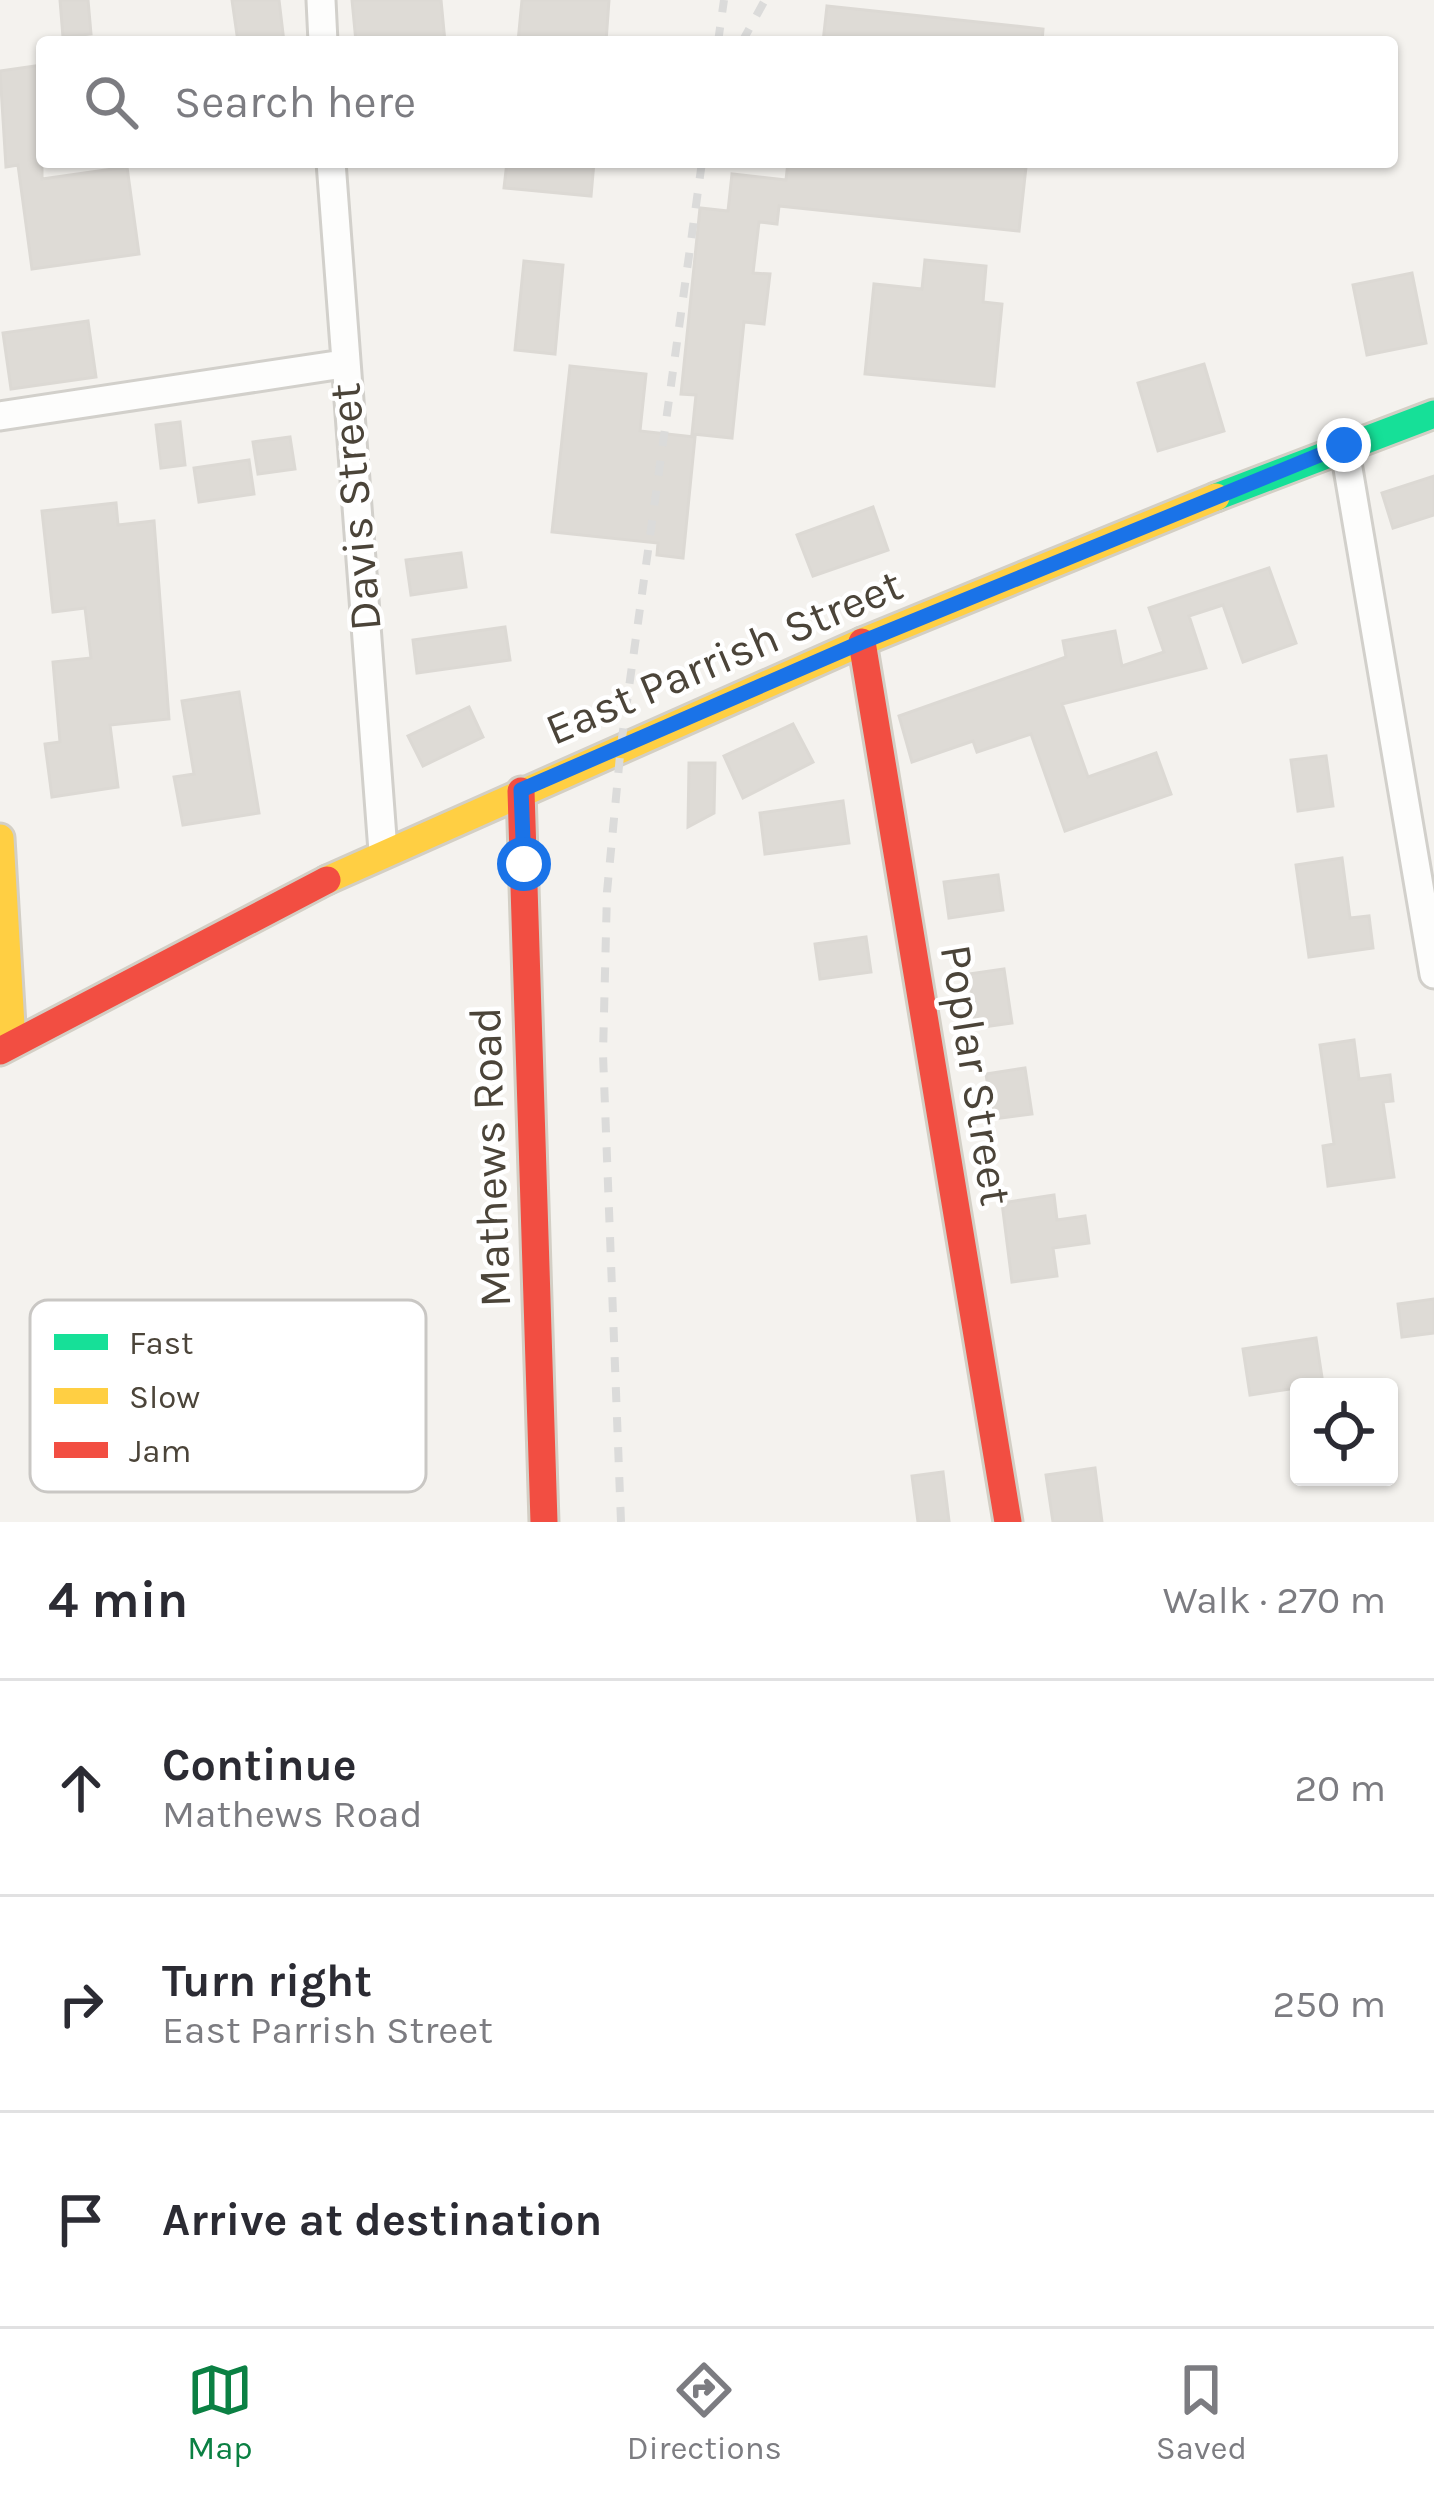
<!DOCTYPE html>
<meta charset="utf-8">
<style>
body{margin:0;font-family:Karla,sans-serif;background:#f7f7f7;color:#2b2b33}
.controls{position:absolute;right:36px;bottom:36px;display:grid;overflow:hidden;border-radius:12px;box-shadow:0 3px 9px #0004}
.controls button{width:108px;height:108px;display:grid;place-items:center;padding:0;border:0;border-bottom:3px solid #e1e1e2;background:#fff;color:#2b2b33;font:60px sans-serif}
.stop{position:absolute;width:36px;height:36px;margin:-27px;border:9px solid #1a73e8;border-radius:50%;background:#fff}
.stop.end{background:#1a73e8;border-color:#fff;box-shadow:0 3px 12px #0008}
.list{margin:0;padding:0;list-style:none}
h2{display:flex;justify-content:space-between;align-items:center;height:156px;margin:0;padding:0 48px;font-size:51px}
h2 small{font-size:39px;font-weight:400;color:#7c7c81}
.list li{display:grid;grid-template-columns:78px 1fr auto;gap:36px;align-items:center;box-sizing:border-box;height:216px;padding:0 48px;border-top:3px solid #e1e1e2}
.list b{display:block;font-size:45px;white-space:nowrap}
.list p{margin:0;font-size:39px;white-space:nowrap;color:#7c7c81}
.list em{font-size:39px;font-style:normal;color:#7c7c81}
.icon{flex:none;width:66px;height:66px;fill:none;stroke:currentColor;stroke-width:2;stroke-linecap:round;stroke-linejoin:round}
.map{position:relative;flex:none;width:1434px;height:1522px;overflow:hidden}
.search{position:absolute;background:#fff;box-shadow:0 3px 9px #0004;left:36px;right:36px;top:36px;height:132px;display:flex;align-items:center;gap:30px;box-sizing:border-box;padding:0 42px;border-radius:12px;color:#7c7c81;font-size:45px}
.sheet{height:804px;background:#fff}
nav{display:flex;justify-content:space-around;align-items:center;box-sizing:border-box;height:168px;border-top:3px solid #e1e1e2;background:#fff;font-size:33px;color:#7c7c81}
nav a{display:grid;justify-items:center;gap:6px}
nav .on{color:#0b8043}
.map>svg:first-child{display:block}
.building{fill:#dedbd6;stroke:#dcd9d4;stroke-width:3}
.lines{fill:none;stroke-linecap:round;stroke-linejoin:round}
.street-casing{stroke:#d2d0cb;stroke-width:33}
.fast-casing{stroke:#d3cfc5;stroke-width:33}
.slow-casing{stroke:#d3cfc5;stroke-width:33}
.jam-casing{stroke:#d3cfc5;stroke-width:33}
.street{stroke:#fdfdfc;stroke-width:27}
.fast{stroke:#16e098;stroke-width:27}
.slow{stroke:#ffcf43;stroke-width:27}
.jam{stroke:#f24e42;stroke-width:27}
.rail{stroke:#dbdbda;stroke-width:8;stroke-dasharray:15 15;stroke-linecap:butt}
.route{stroke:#1a73e8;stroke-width:15}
.labels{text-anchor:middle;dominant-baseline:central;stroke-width:9;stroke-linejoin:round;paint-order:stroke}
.street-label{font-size:45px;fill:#4b4439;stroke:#fff}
.key{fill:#fff;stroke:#c9c7c4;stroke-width:3}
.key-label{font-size:33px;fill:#4b4439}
</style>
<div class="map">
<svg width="1434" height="1522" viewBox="0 0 1434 1522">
<rect width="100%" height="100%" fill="#f4f2ee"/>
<path class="building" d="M60 0H88L91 34 63 37Z
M232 0H279L284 42H238Z
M352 0H441L445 42H356Z
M522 0H609L606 42H518Z
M827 6 1043 29 1042 42H823Z
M42 65V179L127 167 139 254 32 269 18 165 6 167 0 71Z
M507 162H594L591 196 504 188Z
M788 162 1026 167 1019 231 779 206 777 224 759 222 753 273 770 274 764 324 744 322 732 438 692 434 696 395 681 394 700 208 728 211 732 174 786 180Z
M925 260 986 266 983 302 1002 304 994 386 865 374 874 284 922 289Z
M524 261 563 265 555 354 515 350Z
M1412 273 1426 343 1367 355 1353 285Z
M88 321 96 377 11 389 3 333Z
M1204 364 1224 431 1158 451 1138 383Z
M570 366 646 374 640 431 695 437 683 558 657 555 658 543 552 532Z
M180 422 185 465 161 468 156 425Z
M290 437 295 469 258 474 253 442Z
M249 460 254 494 199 502 194 468Z
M1434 476V515L1393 528 1382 493Z
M116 503 118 525 154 521 169 719 110 725 118 787 52 797 45 744 60 742 53 662 91 658 85 608 53 612 42 511Z
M873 507 888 550 813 576 797 535Z
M461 553 466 587 411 595 406 560Z
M1269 568 1296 643 1243 662 1223 605 1189 616 1206 668 1062 704 1088 777 1156 753 1171 794 1065 831 1031 734 977 752 973 741 912 762 899 716 1066 657 1063 641 1115 631 1122 666 1164 652 1149 608Z
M505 627 510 660 417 673 413 640Z
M239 692 259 813 183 825 174 777 194 774 182 701Z
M469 707 483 737 423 766 408 736Z
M793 724 813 762 743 798 724 756Z
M1326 756 1333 806 1298 811 1291 760Z
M689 763H715L714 813 688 827Z
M843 801 849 843 765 854 760 813Z
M1342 858 1350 918 1369 916 1373 948 1309 957 1296 865Z
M998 875 1003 910 949 918 944 882Z
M866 937 871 972 820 979 815 944Z
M1004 969 1012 1023 976 1028 969 974Z
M1354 1040 1359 1079 1390 1075 1393 1101 1383 1102 1394 1177 1328 1186 1323 1146 1334 1144 1320 1045Z
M1025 1068 1032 1114 993 1119 986 1074Z
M1054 1195 1057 1220 1085 1216 1089 1243 1053 1248 1057 1276 1012 1282 1002 1203Z
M1434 1299V1333L1402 1337 1398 1304Z
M1316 1338 1323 1384 1250 1395 1243 1349Z
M1095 1468 1102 1522H1053L1046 1475Z
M943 1472 949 1521 918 1522 912 1476Z"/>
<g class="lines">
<defs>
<path id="street" d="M321 0 323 42
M331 162 383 851
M0 416 343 364
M1344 445 1434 974"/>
<path id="fast" d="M1216 497 1434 414"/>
<path id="slow" d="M0 838 12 1043
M327 880 862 642 1216 497"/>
<path id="jam" d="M862 642 1008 1522
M521 791 544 1522
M0 1051 327 880"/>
</defs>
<use href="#street" class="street-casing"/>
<use href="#fast" class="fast-casing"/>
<use href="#slow" class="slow-casing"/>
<use href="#jam" class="jam-casing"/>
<use href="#street" class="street"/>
<use href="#fast" class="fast"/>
<use href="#slow" class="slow"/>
<use href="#jam" class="jam"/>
<path class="rail" d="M718 42 724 0
M742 42 765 0
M621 1522 603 1054 607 892 621 745 702 162"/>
</g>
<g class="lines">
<path class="route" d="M524 864 521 790 862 642 1344 445"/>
</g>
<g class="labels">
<g class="street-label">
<text transform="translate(355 507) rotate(-95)">Davis Street</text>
<text transform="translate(724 657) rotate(-23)">East Parrish Street</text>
<text transform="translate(976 1075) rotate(81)">Poplar Street</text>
<text transform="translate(490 1157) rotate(-92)">Mathews Road</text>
</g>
</g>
<rect x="30" y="1300" width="396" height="192" rx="18" class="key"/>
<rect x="54" y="1334" width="54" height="16" fill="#16e098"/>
<rect x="54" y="1388" width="54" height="16" fill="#ffcf43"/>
<rect x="54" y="1442" width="54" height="16" fill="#f24e42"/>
<g class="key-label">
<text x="129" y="1354">Fast</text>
<text x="129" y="1408">Slow</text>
<text x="129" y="1462">Jam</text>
</g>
</svg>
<div class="controls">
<button><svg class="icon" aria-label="locate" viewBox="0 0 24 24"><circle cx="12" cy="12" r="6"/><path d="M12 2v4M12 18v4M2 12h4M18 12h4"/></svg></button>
</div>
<div class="stop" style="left:524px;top:864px"></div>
<div class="stop end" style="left:1344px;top:445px"></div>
<div class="search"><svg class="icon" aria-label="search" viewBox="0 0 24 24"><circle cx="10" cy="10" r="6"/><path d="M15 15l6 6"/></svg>Search here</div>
</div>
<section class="sheet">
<h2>4 min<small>Walk · 270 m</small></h2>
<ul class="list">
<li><svg class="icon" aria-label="ahead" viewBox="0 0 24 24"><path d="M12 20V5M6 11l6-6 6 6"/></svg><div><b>Continue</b><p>Mathews Road</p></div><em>20 m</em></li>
<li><svg class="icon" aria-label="right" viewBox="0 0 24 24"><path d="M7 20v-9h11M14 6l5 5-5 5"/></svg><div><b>Turn right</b><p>East Parrish Street</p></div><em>250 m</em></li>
<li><svg class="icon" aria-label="arrive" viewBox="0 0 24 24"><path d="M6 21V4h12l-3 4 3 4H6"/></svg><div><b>Arrive at destination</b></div></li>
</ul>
</section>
<nav>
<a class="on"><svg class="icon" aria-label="map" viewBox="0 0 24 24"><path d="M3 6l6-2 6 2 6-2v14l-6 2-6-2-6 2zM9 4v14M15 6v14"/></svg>Map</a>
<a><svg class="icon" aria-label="directions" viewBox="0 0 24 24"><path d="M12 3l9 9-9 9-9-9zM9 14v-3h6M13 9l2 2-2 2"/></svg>Directions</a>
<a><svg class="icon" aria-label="saved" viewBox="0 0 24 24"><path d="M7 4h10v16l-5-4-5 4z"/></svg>Saved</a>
</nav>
